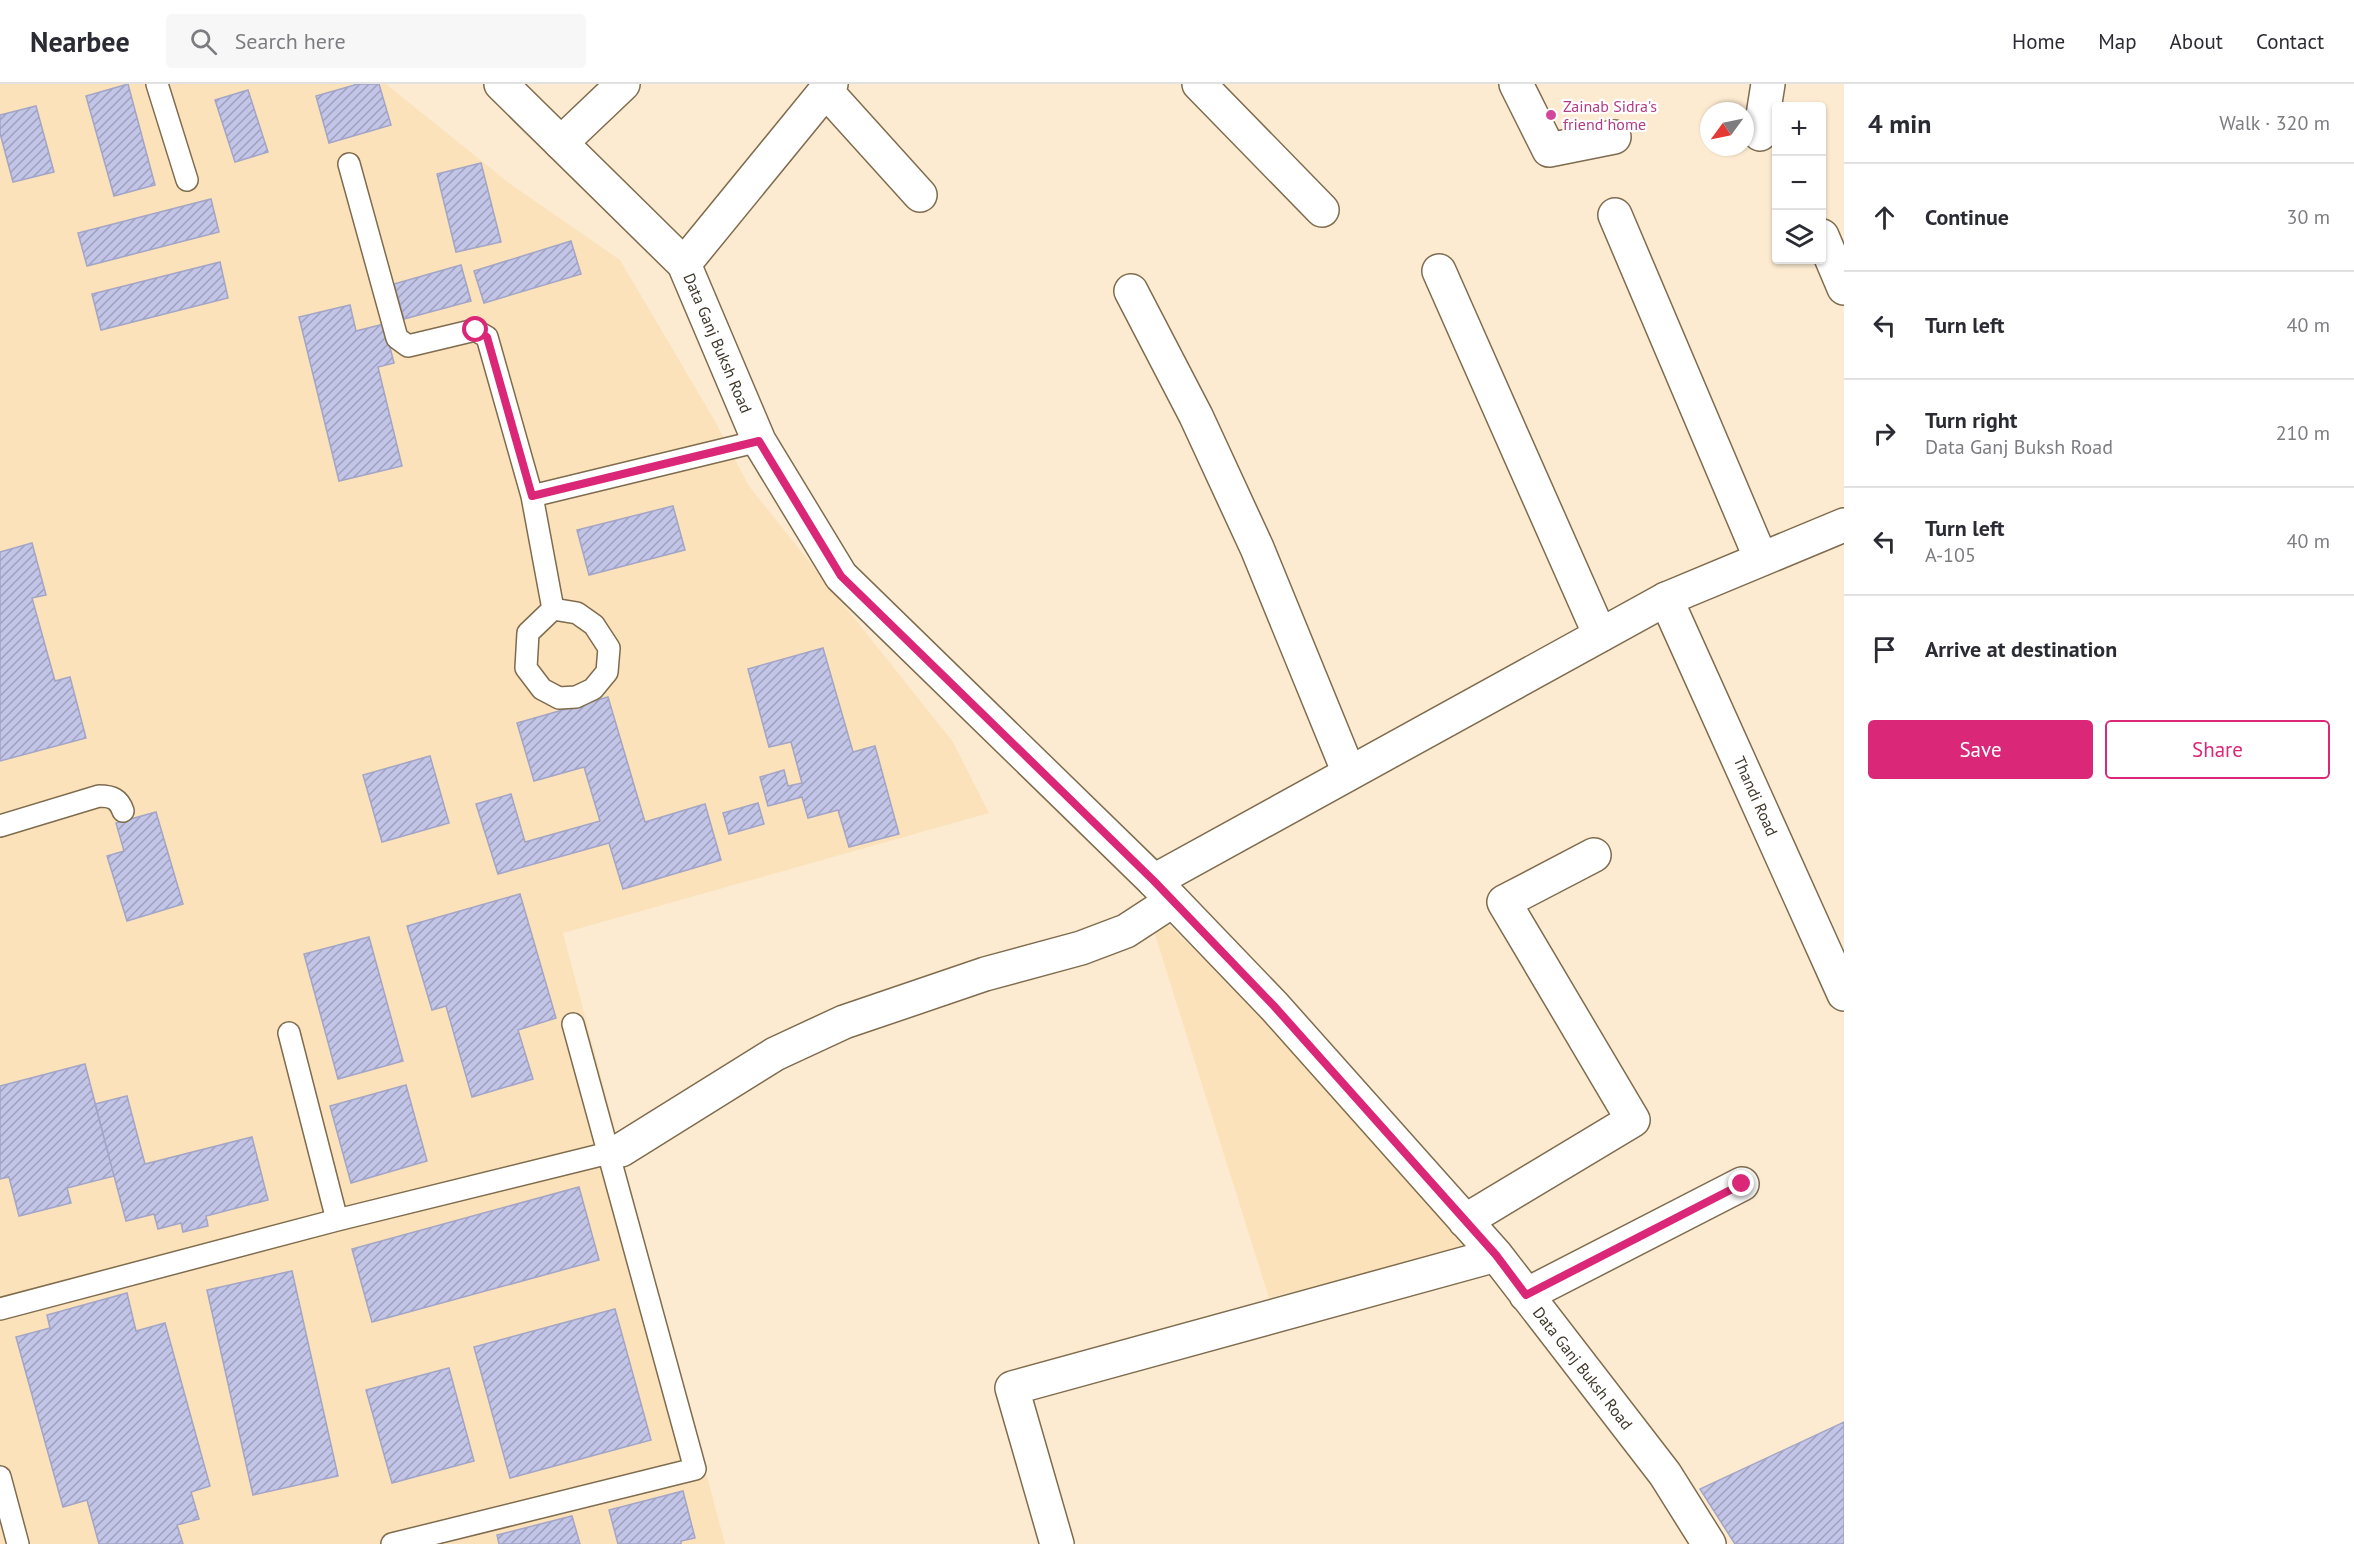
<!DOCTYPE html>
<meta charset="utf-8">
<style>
body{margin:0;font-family:"PT Sans",sans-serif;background:#f7f7f7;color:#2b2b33}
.controls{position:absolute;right:18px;top:18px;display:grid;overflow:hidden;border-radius:6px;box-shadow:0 2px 4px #0004}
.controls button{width:54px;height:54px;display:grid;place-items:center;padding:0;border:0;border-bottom:2px solid #e1e1e2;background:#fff;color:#2b2b33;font:30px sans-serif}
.compass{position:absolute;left:1700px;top:18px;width:54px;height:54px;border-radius:50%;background:#fff;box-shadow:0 2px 4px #0004;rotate:237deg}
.stop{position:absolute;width:18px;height:18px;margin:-14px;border:4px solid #db2777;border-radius:50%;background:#fff}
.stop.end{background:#db2777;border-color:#fff;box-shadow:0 2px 6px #0008}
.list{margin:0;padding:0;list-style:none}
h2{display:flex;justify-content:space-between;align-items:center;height:78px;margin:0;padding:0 24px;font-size:26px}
h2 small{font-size:20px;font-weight:400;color:#7c7c81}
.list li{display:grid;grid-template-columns:39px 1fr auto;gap:18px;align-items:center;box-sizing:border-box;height:108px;padding:0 24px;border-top:2px solid #e1e1e2}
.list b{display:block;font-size:22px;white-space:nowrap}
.list p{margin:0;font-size:20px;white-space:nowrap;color:#7c7c81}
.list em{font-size:20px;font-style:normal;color:#7c7c81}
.actions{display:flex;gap:12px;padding:18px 24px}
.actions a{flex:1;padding:14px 0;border:2px solid #db2777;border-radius:6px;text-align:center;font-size:21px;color:#db2777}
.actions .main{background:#db2777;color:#fff}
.icon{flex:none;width:33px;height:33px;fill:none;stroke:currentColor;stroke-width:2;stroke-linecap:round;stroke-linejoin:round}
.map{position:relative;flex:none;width:1844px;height:1460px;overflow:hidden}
header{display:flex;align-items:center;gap:36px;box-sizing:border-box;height:84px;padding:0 30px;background:#fff;border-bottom:2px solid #e1e1e2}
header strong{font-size:28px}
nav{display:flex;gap:33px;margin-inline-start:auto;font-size:21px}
.search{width:420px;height:54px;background:#f7f7f7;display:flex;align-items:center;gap:15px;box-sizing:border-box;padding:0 21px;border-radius:6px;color:#7c7c81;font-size:22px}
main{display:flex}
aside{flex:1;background:#fff}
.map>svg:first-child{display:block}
.built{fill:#fbe2ba}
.building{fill:url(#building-hatch);stroke:#a3a5c7;stroke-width:1.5}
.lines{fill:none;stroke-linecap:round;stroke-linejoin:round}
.service-casing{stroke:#7f6c4e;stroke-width:24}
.minor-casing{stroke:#7f6c4e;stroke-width:36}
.tertiary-casing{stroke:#7f6c4e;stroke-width:36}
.service{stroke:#fff;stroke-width:21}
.minor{stroke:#fff;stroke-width:33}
.tertiary{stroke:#fff;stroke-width:33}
.route{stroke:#db2777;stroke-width:8}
.hotel-dot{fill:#d1479c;stroke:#fff;stroke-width:2}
.labels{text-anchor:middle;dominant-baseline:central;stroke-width:4.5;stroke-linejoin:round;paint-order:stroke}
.hotel-label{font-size:16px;fill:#b23c85;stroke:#fff;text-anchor:start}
.street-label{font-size:16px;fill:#3e3629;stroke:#fff}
</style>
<header>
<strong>Nearbee</strong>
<div class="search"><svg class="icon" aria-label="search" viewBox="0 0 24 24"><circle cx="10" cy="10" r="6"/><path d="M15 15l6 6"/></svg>Search here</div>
<nav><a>Home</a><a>Map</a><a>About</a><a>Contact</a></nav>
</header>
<main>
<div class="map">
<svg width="1844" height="1460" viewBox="0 0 1844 1460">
<defs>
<pattern id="building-hatch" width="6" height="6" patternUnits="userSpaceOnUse" patternTransform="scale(1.5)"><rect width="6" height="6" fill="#c2c4e8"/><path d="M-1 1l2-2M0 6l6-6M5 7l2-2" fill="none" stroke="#9fa0bc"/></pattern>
</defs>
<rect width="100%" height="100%" fill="#fcebd1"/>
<path class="built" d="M0 0H386L509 99 620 176 715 337 749 402 953 658 989 729 563 849 725 1460H0Z
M1152 841 1170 842 1270 939 1467 1162 1269 1214Z"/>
<path class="building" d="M128 0 155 101 114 112 86 12Z
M358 0H379L391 41 329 59 316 12Z
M248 6 268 68 235 78 215 16Z
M36 22 54 88 13 98 0 49V31Z
M481 79 501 158 456 168 437 90Z
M211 115 219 148 87 182 78 149Z
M571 157 581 190 484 219 474 187Z
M220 178 228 214 101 246 92 210Z
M461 181 471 217 404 235 394 200Z
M350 221 356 247 384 240 394 279 378 283 402 382 339 397 299 233Z
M673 422 685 466 589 491 577 446Z
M32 459 46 511 32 514 55 597 70 593 86 654 0 677V468Z
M823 564 853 668 875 662 899 750 849 763 838 726 808 734 802 713 768 722 760 693 784 686 788 702 802 699 791 658 769 663 748 585Z
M608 613 645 738 705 720 721 776 623 805 609 759 498 790 476 720 511 710 525 758 600 737 584 683 534 697 517 639Z
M430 672 449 739 382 758 363 691Z
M758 719 764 740 729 750 723 729Z
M156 728 183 820 127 837 107 772 124 767 116 739Z
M520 810 556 934 518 946 533 995 472 1013 446 922 432 926 407 842Z
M369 853 403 977 338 995 304 870Z
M85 980 114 1092 67 1104 71 1119 19 1132 9 1093 0 1095V1002Z
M406 1001 427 1077 351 1099 330 1022Z
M127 1012 145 1080 252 1053 268 1116 206 1132 208 1142 183 1148 181 1139 158 1145 154 1130 126 1137 95 1020Z
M579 1103 599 1176 372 1238 352 1165Z
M292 1187 338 1392 253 1411 207 1206Z
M127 1209 136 1247 165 1239 210 1402 191 1408 199 1435 177 1441 183 1460H99L87 1416 63 1423 16 1253 50 1244 47 1231Z
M615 1225 651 1356 510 1394 474 1263Z
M449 1284 474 1377 392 1399 366 1306Z
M1844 1338V1460H1735L1700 1405Z
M683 1407 695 1454 681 1457V1460H618L609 1426Z
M572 1432 580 1460H499L497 1451Z"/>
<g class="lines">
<defs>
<path id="service" d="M157 0 187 96
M349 80 397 254 408 262 475 246 487 253 532 412 553 525
M532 412 759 357
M553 525 577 529 594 541 609 564 607 588 593 605 576 613 559 614 542 605 526 584 528 549Z
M0 742 99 712C112 712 119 715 123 727
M289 949 337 1136
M0 1225 337 1136 621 1066
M0 1393 18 1460
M392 1460 695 1385 573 940"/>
<path id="minor" d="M1199 0 1322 126
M1516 0 1549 66 1614 53
M826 7 920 111
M1760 50 1768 0
M561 59 623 0
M1615 131 1761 475
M1822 152 1844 204
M684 180 831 0
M1439 187 1600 551
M1131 207 1196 332 1257 464 1349 689
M1666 515 1844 910
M1154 797 1274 922 1496 1171 1665 1390 1709 1460
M621 1066 775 970 844 938 985 890 1081 864 1126 847 1172 817
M1465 1137 1633 1036 1504 818 1594 771
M1526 1211 1742 1100
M1057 1460 1012 1304 1496 1171"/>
<path id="tertiary" d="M501 0 684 180 759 357 841 492 1154 797 1666 515 1844 441"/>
</defs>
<use href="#service" class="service-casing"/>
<use href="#minor" class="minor-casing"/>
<use href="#tertiary" class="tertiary-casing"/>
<use href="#service" class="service"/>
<use href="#minor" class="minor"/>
<use href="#tertiary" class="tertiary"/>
</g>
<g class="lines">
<path class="route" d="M476 246 487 253 532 412 759 357 841 492 1154 797 1274 922 1496 1171 1526 1211 1742 1100"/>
</g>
<circle class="hotel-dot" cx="1551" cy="31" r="6"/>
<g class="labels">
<g class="hotel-label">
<text x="1563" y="22">Zainab Sidra's<tspan x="1563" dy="18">friend home</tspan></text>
</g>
<g class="street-label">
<text transform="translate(718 259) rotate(67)">Data Ganj Buksh Road</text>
<text transform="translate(1756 712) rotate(66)">Thandi Road</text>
<text transform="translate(1583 1284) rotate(52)">Data Ganj Buksh Road</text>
</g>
</g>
</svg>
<div class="controls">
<button>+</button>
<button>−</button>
<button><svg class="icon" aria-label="layers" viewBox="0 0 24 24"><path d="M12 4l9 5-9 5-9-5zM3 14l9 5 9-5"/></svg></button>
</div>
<svg class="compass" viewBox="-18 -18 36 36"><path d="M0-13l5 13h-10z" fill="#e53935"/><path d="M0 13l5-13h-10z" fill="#7c7c81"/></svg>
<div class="stop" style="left:476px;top:246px"></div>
<div class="stop end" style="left:1742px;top:1100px"></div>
</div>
<aside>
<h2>4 min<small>Walk · 320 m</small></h2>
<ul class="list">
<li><svg class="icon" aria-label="ahead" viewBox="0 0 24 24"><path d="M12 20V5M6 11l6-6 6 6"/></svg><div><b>Continue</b></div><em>30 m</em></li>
<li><svg class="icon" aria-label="left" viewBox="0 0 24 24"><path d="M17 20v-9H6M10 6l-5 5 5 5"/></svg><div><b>Turn left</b></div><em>40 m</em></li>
<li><svg class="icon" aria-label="right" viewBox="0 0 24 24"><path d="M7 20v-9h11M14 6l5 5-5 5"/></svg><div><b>Turn right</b><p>Data Ganj Buksh Road</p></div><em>210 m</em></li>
<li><svg class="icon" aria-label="left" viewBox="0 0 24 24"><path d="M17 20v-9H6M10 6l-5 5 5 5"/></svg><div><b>Turn left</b><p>A-105</p></div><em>40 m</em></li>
<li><svg class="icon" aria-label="arrive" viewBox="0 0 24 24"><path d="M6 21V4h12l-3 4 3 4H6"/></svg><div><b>Arrive at destination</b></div></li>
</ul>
<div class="actions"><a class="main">Save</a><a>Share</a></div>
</aside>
</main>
